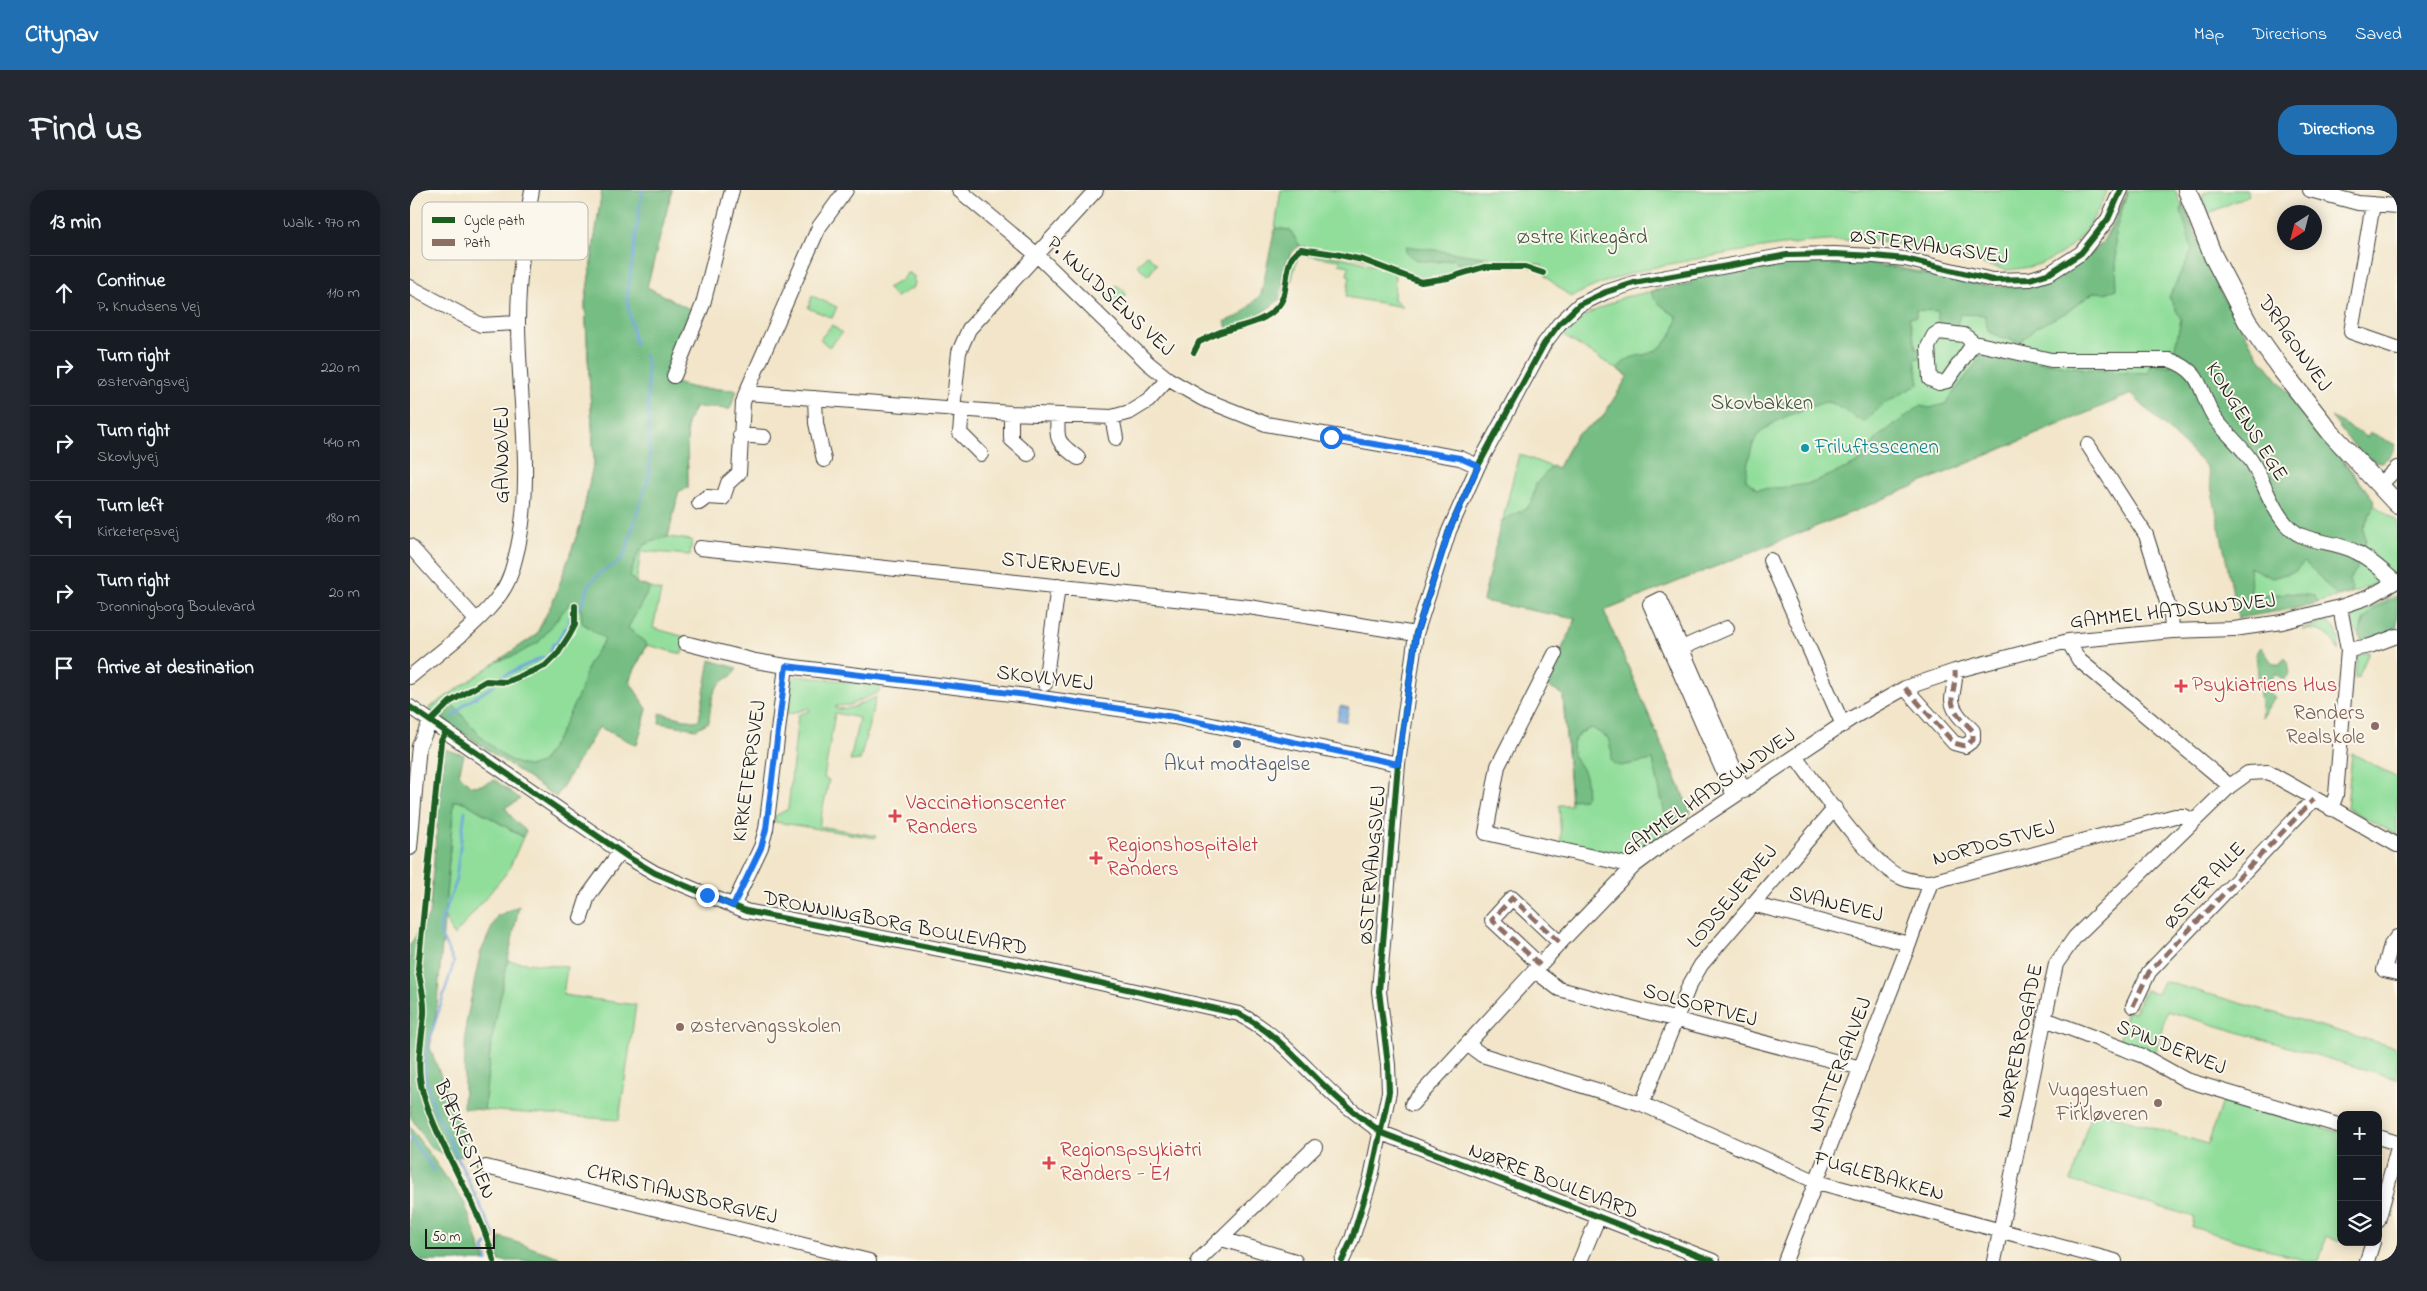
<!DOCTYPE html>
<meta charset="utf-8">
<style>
body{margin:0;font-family:"Indie Flower",sans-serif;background:#242831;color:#f1f3f6}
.controls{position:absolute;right:15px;bottom:15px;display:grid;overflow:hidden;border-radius:10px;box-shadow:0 2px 12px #0003}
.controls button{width:45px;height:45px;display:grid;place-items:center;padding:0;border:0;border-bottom:1px solid #363941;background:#171b24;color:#f1f3f6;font:25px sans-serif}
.compass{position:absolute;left:1867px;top:15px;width:45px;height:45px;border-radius:50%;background:#171b24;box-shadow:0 2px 12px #0003;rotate:216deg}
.scale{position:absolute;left:15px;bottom:12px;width:70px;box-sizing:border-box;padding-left:5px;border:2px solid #1c1c1c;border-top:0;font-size:14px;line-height:18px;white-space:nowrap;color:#1c1c1c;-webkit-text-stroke:4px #fbf7ec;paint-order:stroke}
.stop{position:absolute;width:15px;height:15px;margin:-11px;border:4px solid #1a73e8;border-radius:50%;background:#fff}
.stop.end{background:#1a73e8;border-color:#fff;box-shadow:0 1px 5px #0008}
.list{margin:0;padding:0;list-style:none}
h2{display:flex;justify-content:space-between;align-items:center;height:65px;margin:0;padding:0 20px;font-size:21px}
h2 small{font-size:16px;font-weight:400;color:#9ea1a6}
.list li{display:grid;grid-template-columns:32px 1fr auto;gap:15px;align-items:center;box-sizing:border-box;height:75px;padding:0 20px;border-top:1px solid #363941}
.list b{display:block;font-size:19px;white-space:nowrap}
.list p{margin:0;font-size:16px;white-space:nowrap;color:#9ea1a6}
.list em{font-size:16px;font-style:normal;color:#9ea1a6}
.icon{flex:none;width:28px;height:28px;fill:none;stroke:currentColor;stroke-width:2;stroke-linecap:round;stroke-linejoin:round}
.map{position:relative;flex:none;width:1987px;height:1071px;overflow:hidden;border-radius:20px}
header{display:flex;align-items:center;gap:30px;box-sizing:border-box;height:70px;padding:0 25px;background:#1f6fb2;color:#fff}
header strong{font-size:24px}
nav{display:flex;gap:28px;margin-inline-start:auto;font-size:18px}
.intro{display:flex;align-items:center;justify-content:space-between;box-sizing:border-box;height:120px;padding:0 30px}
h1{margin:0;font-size:35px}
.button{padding:12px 22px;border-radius:20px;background:#1f6fb2;color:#fff;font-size:18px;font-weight:700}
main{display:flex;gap:30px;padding:0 30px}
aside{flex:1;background:#171b24;border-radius:20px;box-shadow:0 2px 12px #0003}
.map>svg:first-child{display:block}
.green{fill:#91de9b;stroke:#567d5c}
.forest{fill:#74bd83;stroke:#486c50}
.water{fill:#6fa4dc;stroke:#46607c}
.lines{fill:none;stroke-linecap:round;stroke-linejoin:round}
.stream{stroke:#6fa4dc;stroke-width:2.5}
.minor-casing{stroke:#3c3a36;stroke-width:16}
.major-casing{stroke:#3c3a36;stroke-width:20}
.minor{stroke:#fff;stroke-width:14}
.major{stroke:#fff;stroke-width:18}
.quiet{stroke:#8d6e63;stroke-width:5;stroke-dasharray:10 5;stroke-linecap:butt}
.cycleway-casing{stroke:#fbf7ec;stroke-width:9}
.cycleway{stroke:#1b5e20;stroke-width:6}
.route{stroke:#1a73e8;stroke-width:6}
.culture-dot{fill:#0f9aa8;stroke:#fbf7ec;stroke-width:2}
.health-dot{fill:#e0444e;stroke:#fbf7ec;stroke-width:2}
.education-dot{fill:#8d6e63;stroke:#fbf7ec;stroke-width:2}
.service-dot{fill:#5c6f8a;stroke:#fbf7ec;stroke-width:2}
.labels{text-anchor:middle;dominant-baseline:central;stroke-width:4;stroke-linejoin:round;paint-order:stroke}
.park-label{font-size:21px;fill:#3f5642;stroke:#fbf7ec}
.street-label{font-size:21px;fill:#1c1c1c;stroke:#fbf7ec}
.culture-label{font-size:21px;fill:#0d838f;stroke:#fbf7ec;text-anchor:start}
.health-label{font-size:21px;fill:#be3a42;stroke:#fbf7ec;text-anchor:start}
.education-label{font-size:21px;fill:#785e54;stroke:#fbf7ec;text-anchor:end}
.service-label{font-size:21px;fill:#4e5e75;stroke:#fbf7ec}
.key{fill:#fbf7ec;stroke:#b8b5ae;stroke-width:1}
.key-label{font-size:14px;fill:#1c1c1c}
</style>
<header>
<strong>Citynav</strong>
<nav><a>Map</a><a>Directions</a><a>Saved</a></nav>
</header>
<div class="intro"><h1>Find us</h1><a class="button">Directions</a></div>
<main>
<aside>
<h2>13 min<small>Walk · 970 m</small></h2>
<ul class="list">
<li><svg class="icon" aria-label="ahead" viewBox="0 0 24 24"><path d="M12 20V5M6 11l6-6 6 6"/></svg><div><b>Continue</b><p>P. Knudsens Vej</p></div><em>110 m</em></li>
<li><svg class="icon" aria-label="right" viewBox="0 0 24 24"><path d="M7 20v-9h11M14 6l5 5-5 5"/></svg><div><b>Turn right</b><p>Østervangsvej</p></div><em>220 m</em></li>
<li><svg class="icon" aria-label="right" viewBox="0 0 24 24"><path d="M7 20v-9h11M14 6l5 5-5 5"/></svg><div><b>Turn right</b><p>Skovlyvej</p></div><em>440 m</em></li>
<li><svg class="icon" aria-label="left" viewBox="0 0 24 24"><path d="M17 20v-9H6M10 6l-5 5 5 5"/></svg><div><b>Turn left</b><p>Kirketerpsvej</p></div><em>180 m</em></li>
<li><svg class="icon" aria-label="right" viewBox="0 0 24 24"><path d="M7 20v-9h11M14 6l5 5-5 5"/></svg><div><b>Turn right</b><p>Dronningborg Boulevard</p></div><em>20 m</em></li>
<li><svg class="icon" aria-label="arrive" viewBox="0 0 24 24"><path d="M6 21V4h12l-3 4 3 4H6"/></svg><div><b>Arrive at destination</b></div></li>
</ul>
</aside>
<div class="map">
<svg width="1987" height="1071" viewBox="0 0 1987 1071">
<rect width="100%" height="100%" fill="#fbf7ec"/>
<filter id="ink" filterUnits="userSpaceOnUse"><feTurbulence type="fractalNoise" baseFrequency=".02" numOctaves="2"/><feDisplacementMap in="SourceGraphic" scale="10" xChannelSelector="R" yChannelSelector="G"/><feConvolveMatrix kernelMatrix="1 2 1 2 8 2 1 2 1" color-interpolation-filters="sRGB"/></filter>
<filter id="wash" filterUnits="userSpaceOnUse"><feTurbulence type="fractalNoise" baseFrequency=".0096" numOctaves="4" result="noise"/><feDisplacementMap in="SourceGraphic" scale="20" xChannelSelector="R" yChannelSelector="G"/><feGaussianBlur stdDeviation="1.12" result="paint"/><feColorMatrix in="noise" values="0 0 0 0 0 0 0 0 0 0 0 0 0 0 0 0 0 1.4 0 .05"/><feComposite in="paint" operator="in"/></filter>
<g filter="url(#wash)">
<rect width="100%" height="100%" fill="#f2e5c9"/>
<path class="green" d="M192 0H262L237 97 285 122 258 191 284 198 327 200 320 219 286 217 277 232 278 298 269 301 258 347 282 350 280 365 231 361 226 393 251 401 243 438 275 447 272 464 237 455 219 491 237 519 227 555 189 537 146 607 18 519 126 445 145 408 171 333 184 271 175 114Z
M871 0H1698C1676 48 1653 76 1597 80 1561 72 1523 60 1486 54 1428 45 1367 55 1309 65 1253 75 1213 81 1161 107L1136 87 1132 75 1059 65 1028 72 1044 69 1054 81 1037 87 1012 90 979 76 950 67 890 56 880 40 865 38Z
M1718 0H1765L1808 98 1847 164 1944 284 1963 309 1964 315 1987 331V378L1978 389 1950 400 1888 418 1825 404 1797 277 1721 204 1452 318 1194 421 1281 623 1215 671 1151 654 1149 615H1161L1153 505 1135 495 1166 429 1073 411 1109 264 1147 279 1166 245 1192 228 1218 186 1152 145 1178 124 1214 107 1280 94V89L1383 72 1483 76 1580 97 1605 98 1634 93 1657 82 1673 71 1694 50Z
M1806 0H1836L1839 5 1797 24 1792 8 1794 3Z
M892 60 944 70 984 82 985 86 984 109 993 117 936 107 940 86 937 85 939 76 929 74 930 70 892 65 888 67 886 73 876 113 872 116C875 100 876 67 892 60Z
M737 65 747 74 738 86 727 75Z
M497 83H499L505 87 503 89 505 92 504 97 486 107 477 98 490 91Z
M706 95 714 100 716 106 705 117 694 107Z
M402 106 427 117 422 128 398 118Z
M422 135 432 143 419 157 410 149Z
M1987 405V408L1975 413 1953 430 1949 446 1943 436 1942 426Z
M1916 432 1925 437 1929 450 1928 461C1922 444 1911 438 1892 440Z
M1959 462 1948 488 1945 489 1947 465Z
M388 486 471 495 469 502 440 515 426 516V519L441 518 466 507 450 570 440 571 449 528 425 523 414 588 419 590 409 636 466 646 465 648 365 632V626L378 619 388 525 401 520 399 518 377 525 381 493 382 489Z
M1942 563 1987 588V645L1937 618Z
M44 610 54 612 113 647 98 681 44 746 34 726Z
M97 771 157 777 153 805 226 815 209 930 74 920 81 853Z
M1753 791 1984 857 1987 861V889L1757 821 1745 864 1709 851 1717 821 1724 822 1735 800 1747 804Z
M1813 908 1931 943V1047L1930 1051 1916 1047 1909 1071H1896L1782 1037 1784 1027 1661 991 1682 919 1798 954Z"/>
<path class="forest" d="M192 0H262L237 97 285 122 258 191 284 198 327 200 320 219 285 217 277 233 278 298 269 301 258 347C228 354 229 359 220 386L226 393 240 398 218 438 237 454 219 491 237 519 227 555 189 537 146 607 32 528 42 514C61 534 87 570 116 576 121 577 126 574 131 573L147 549 169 504 179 473 195 449 172 433 171 420 159 414 129 452 108 464 86 472 126 445 145 407 171 333 184 271 175 114Z
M1718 0 1705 43 1707 99 1695 103 1684 102 1657 122 1627 137 1610 152 1590 147 1578 141 1575 125 1550 124 1547 136 1543 139 1531 138 1528 135V121L1506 120V127H1499L1506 158 1513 160 1512 167 1505 169 1509 194 1475 213 1455 231H1452L1422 213 1415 212C1393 220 1364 228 1348 245 1342 251 1335 282 1336 290L1347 299 1378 297 1402 293 1448 273 1469 246 1510 216 1520 218 1535 214 1571 167 1567 162 1570 160C1628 172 1679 182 1738 183L1740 174 1761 176 1771 129 1759 107 1782 60 1771 20 1773 14 1808 98 1847 164 1963 309 1964 315 1953 339 1956 352 1947 368V379L1939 390 1942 399 1939 404 1928 407C1916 395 1907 382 1894 372L1886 381 1862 388 1840 377 1841 403 1846 407 1878 403 1905 406 1908 413 1888 418 1828 428 1797 277 1721 204 1452 318 1194 421 1281 623 1258 639 1243 570 1210 576 1204 574 1201 569 1202 563 1198 548 1182 538 1170 543C1152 564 1169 568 1175 586 1177 592 1176 600 1177 606L1174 609 1161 610 1153 505 1135 495 1166 429 1073 411 1091 331 1117 318 1122 311 1126 294 1142 276 1147 279 1166 245 1192 228 1218 186 1207 179C1222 161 1231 169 1246 160 1257 154 1267 139 1267 127 1258 120 1243 112 1241 101L1280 94V89C1331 80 1385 67 1437 71 1526 77 1624 136 1693 51 1704 37 1711 16 1718 0Z
M865 38 880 40 890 56C874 63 873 94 869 110L836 135 817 139 815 131 830 126 851 104Z
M996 56 1128 75 1126 77 1082 75 1054 81 1044 69C1029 72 1006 75 996 62Z
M1921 227 1957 247 1960 242 1986 255C1984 263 1978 269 1971 272 1950 271 1934 242 1921 227Z
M1987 408V440L1952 451 1949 446C1956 419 1963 419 1987 408Z
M1851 457 1863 474H1870L1874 468 1878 473 1880 483 1874 490 1865 484 1859 493 1860 502 1865 507 1852 527 1846 464Z
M300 470 327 478C323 488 317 487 310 494 301 501 300 522 299 532L286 539 249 533 250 523 283 531 289 530Z
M34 559 54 565 49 584 61 596 72 595 85 590 110 609 103 614 95 617 103 629 116 641 113 647 54 612 44 611 27 815 20 858 57 953 55 965 44 968 21 958 0 926V755L19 725Z
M109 716 81 853 74 920 53 918 56 833 70 764 87 726Z
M0 937 54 1012 75 1071H0Z
M91 1047 149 1067 147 1071H89L86 1061Z"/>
<path class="water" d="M930 516 939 518 936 532 927 530Z"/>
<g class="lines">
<path class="stream" d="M225 154 217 110 232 0
M91 487 131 468 138 467 143 454 147 453 153 441 159 435V428L173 413 179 395 190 383 209 372 215 363 240 282 237 170 234 165
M43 527 55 514 85 495
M55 621 45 695 30 735 31 746 44 772 17 858 15 888 25 920 85 1047 74 1058 77 1071
M0 947 24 981"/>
</g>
</g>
<g filter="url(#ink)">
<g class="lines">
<defs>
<path id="minor" d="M549 0 627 65 738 173 758 189 793 209 856 234 1050 268 1068 276
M1900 0 1948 13 1987 16
M1963 14 1941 142 1987 158
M0 97 71 135 108 133
M1564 153 1554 145 1529 142 1524 145 1518 157 1520 189 1529 193 1537 191 1564 153 1641 170H1760C1797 183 1788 206 1807 231 1818 245 1832 256 1842 272 1853 290 1859 312 1872 329 1890 356 1920 348 1946 362 1961 369 1973 382 1986 392
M264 186 293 114 322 0
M336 203 409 37 436 0
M405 208 406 233 414 270
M543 219 549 162 559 139 686 0
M552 219 550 243 571 264
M601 223V249L618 264
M648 225C646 251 647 252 668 268
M702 227 706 248
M330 245 354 247
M1678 255 1736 345 1761 425 1762 441
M1969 296 1987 278
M289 313 297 307 313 308 318 293 329 283 333 213 336 203 601 223 702 227 720 222 738 211 758 189
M0 356 66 430
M290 358 839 417 1006 444
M1360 370 1433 535
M1658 451 1669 470 1820 596
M275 453 345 471 376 476 625 507 764 527 988 574
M1938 460 1960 456 1987 446
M1265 461 1317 438
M1145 464 1088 576 1076 643 1224 676
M0 487C28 463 71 433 91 403 101 389 104 373 108 357 124 282 108 207 108 131 108 87 114 44 122 0
M635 494 648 396
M1495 498 1544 553 1555 556 1563 550V541C1555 532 1543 523 1542 510 1542 503 1546 492 1545 481
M0 517 218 667 245 683 336 721 605 774 829 824C871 845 897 882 932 912 945 923 959 933 972 943L1303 1071
M1386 567C1408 597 1459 673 1490 687 1500 692 1511 692 1521 692L1765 626H1774L1784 631
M1324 606 1240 414 1250 409 1334 601
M1921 619 1926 605 1938 460 1930 417
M0 658 9 555 21 531
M1342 714 1499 754
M323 716 351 657 356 639 376 476
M171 728 178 706 210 662
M1987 747 1981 755 1974 780 1987 783
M1130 775 1082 730 1102 708 1150 753
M1125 781 1149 799 1451 878
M1723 816 1739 782 1904 609
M1635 829 1733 866 1776 890 1931 936
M1057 854 1072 865 1232 914 1407 992 1705 1071
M1002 914 1150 753 1224 676 1260 649 1442 528 1495 498 1545 481 1658 451 1762 441 1824 439 1872 432 1930 417 1959 407 1987 391
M1232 914 1279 796 1291 775 1425 618
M1968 947 1987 953
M76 977 459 1071
M1968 1031 1987 961
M812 1049 885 1071
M788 1071 905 957
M932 1071 942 1049 961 987 979 902 978 875 969 801 988 574 1006 444 1039 341 1068 276 1134 154 1149 134 1169 115 1196 102 1224 93 1377 65 1424 64 1464 66 1495 69 1582 90 1620 89 1640 83 1671 63 1698 29 1711 0
M1170 1071 1188 1028
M1375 1071 1499 754 1521 692
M1584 1071 1646 774 1665 747 1820 596 1838 583 1858 582 1987 655
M1957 1071 1963 1052"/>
<path id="major" d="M1777 0 1803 66 1837 131 1870 178 1921 243 1987 314"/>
</defs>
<use href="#minor" class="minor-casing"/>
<use href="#major" class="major-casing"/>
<use href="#minor" class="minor"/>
<use href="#major" class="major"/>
<path class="quiet" d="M1495 498 1544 553 1555 556 1563 550V541C1555 532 1543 523 1542 510 1542 503 1546 492 1545 481
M1130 775 1082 730 1102 708 1150 753
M1723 816 1739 782 1904 609"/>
<defs>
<path id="cycleway" d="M784 162 789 152C798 148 808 142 817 140 835 135 857 131 869 115 881 100 871 70 891 59L925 64 953 70 1011 92 1038 88 1074 77H1115L1133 83
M0 517 218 667 245 683 336 721 605 774 829 824C871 845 897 882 932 912 945 923 959 933 972 943L1303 1071
M21 531 40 512 76 491 96 492 135 476 148 463 159 446 165 435V416
M36 542 31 551 8 779C11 794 15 809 14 824 12 851 5 876 13 903 30 962 69 1012 84 1071
M932 1071 942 1049 961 987 979 902 978 875 969 801 988 574 1006 444 1039 341 1068 276 1134 154 1149 134 1169 115 1196 102 1224 93 1377 65 1424 64 1464 66 1495 69 1582 90 1620 89 1640 83 1671 63 1698 29 1711 0"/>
</defs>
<use href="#cycleway" class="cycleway-casing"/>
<use href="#cycleway" class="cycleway"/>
</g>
</g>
<g class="lines" filter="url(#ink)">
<path class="route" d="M297 705 323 716 351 658 356 639 376 476 625 506 764 527 988 574 1006 444 1039 341 1068 276 1050 268 921 247"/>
</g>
<circle class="culture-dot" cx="1395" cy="258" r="5"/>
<g class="health-dot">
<path d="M1768.5 488.5h5v5h5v5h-5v5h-5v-5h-5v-5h5z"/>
<path d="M482.5 618.5h5v5h5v5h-5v5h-5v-5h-5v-5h5z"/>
<path d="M683.5 660.5h5v5h5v5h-5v5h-5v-5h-5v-5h5z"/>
<path d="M636.5 965.5h5v5h5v5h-5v5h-5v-5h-5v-5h5z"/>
</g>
<g class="education-dot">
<circle cx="1965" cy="536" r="5"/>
<circle cx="270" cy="837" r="5"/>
<circle cx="1748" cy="913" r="5"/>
</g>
<circle class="service-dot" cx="827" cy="554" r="5"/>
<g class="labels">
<g class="park-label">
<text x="1172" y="48">Østre Kirkegård</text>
<text x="1352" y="214">Skovbakken</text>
</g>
<g class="street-label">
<text transform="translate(1519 57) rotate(8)">ØSTERVANGSVEJ</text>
<text transform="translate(700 107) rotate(43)">P. KNUDSENS VEJ</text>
<text transform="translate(1884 154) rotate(55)">DRAGONVEJ</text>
<text transform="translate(1836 232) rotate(58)">KONGENS EGE</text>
<text transform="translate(93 265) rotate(-90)">GAVNØVEJ</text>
<text transform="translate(651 376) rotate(6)">STJERNEVEJ</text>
<text transform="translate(1763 422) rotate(-6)">GAMMEL HADSUNDVEJ</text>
<text transform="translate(635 489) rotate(7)">SKOVLYVEJ</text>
<text transform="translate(340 581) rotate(-82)">KIRKETERPSVEJ</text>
<text transform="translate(1299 603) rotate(-35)">GAMMEL HADSUNDVEJ</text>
<text transform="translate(1584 654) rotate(-15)">NORDOSTVEJ</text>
<text transform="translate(963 675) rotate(-85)">ØSTERVANGSVEJ</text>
<text transform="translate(1795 696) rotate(-47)">ØSTER ALLE</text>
<text transform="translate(1323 707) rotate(-50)">LODSEJERVEJ</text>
<text transform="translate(1426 715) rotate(14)">SVANEVEJ</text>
<text transform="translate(485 734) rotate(11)">DRONNINGBORG BOULEVARD</text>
<text transform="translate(1290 816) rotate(15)">SOLSORTVEJ</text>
<text transform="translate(1611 851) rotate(-78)">NØRREBROGADE</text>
<text transform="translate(1761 858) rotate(22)">SPINDERVEJ</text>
<text transform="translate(1431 875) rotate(-69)">NATTERGALVEJ</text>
<text transform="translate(54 950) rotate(67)">BÆKKESTIEN</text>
<text transform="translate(1469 987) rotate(16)">FUGLEBAKKEN</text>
<text transform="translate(1143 992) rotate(21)">NØRRE BOULEVARD</text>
<text transform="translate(272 1005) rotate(14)">CHRISTIANSBORGVEJ</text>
</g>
<g class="culture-label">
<text x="1405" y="258">Friluftsscenen</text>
</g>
<g class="health-label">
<text x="1782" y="496">Psykiatriens Hus</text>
<text x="496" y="614">Vaccinationscenter<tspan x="496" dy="24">Randers</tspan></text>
<text x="697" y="656">Regionshospitalet<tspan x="697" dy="24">Randers</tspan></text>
<text x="650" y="961">Regionspsykiatri<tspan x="650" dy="24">Randers - E1</tspan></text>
</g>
<g class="education-label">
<text x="1955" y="524">Randers<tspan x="1955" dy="24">Realskole</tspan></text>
<text x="280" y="837" text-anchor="start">Østervangsskolen</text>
<text x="1738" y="901">Vuggestuen<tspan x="1738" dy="24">Firkløveren</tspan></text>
</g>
<g class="service-label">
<text x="827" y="575">Akut modtagelse</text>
</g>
</g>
<rect x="12" y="12" width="166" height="58" rx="8" class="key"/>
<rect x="22" y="27" width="23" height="6" fill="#1b5e20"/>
<rect x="22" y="49" width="23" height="7" fill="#8d6e63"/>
<g class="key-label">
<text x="54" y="35">Cycle path</text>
<text x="54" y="57">Path</text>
</g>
</svg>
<div class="controls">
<button>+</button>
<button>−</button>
<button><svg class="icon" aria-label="layers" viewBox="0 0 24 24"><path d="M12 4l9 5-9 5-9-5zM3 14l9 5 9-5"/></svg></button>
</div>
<svg class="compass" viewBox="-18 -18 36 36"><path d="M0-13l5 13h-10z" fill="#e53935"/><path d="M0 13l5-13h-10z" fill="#9ea1a6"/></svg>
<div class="scale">50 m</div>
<div class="stop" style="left:921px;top:247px"></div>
<div class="stop end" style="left:297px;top:705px"></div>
</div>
</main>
